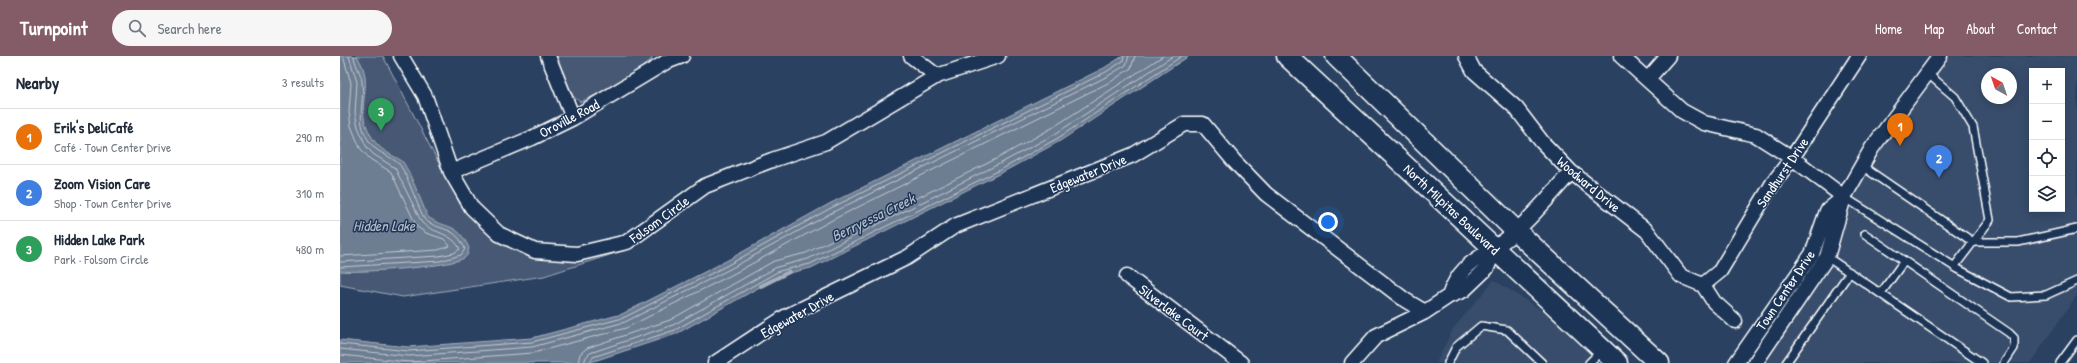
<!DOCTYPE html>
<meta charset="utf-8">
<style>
body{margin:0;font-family:"Patrick Hand",sans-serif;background:#f6f6f7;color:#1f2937}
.controls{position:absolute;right:12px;top:12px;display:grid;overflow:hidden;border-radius:0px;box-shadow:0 2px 10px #0003}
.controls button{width:36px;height:36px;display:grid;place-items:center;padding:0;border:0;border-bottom:1px solid #e0e1e3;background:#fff;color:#1f2937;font:20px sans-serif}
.compass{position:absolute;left:1641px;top:12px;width:36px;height:36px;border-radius:50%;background:#fff;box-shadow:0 2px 10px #0003;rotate:320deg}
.you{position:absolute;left:988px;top:166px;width:14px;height:14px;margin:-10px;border:3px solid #fff;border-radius:50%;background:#1a73e8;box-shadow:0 0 0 6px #1a73e833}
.badge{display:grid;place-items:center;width:26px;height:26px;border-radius:50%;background:#845c67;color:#fff;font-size:13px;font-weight:700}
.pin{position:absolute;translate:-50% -33px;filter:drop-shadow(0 1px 2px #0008)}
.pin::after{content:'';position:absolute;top:21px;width:14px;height:12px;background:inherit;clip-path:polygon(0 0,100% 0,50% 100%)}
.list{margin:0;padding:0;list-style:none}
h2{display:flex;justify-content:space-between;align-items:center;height:52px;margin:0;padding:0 16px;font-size:17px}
h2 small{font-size:13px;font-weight:400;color:#747a83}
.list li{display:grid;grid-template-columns:26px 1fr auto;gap:12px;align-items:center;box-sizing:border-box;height:56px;padding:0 16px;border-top:1px solid #e0e1e3}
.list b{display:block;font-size:15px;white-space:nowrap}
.list p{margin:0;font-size:13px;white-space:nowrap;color:#747a83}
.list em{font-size:13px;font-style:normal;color:#747a83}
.icon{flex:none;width:22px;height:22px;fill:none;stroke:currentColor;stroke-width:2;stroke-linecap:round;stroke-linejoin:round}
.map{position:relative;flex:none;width:1737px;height:307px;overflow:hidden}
header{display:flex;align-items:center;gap:24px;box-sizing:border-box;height:56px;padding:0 20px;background:#845c67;color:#fff}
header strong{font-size:19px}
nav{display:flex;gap:22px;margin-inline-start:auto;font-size:14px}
.search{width:280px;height:36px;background:#f6f6f7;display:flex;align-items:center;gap:10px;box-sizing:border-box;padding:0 14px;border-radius:22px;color:#747a83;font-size:15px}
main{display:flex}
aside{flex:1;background:#fff}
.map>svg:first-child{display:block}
.built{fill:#394e6c;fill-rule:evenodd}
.green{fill:#465975;stroke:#a2acba}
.water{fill:#6d7d92;stroke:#a7b1be}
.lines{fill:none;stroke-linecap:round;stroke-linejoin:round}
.shore{stroke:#c5cbd3;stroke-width:1}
.stream{stroke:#a7b1be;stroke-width:4}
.service-casing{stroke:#fff;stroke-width:10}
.minor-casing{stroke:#fff;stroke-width:17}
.secondary-casing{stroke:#fff;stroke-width:23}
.service{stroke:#1d3557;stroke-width:7}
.minor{stroke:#1d3557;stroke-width:14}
.secondary{stroke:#1d3557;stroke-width:20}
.labels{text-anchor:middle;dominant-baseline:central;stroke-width:3;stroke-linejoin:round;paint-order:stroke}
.street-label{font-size:14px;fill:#fff;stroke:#1d3557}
.water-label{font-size:15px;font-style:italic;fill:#b6bec8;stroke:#1d3557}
</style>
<header>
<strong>Turnpoint</strong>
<div class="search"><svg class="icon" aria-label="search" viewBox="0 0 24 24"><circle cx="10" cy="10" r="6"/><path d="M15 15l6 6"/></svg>Search here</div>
<nav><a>Home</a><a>Map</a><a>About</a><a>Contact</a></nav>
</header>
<main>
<aside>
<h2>Nearby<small>3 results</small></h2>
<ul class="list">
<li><span class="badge" style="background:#e8710a">1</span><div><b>Erik's DeliCafé</b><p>Café · Town Center Drive</p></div><em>290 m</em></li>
<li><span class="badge" style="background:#3f7fe0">2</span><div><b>Zoom Vision Care</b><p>Shop · Town Center Drive</p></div><em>310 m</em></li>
<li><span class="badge" style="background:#2e9e5b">3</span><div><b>Hidden Lake Park</b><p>Park · Folsom Circle</p></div><em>480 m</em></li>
</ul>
</aside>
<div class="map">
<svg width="1737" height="307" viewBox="0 0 1737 307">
<rect width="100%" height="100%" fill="#2a4161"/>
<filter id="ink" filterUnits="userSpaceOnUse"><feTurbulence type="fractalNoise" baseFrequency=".025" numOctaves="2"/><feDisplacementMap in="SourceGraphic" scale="8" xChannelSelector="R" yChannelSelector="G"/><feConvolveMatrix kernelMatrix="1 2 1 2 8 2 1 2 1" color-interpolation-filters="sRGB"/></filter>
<g filter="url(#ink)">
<path class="built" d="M1600 0H1737V239L1690 307H1415L1487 201 1504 141ZM1692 15H1722V153H1692ZM1647 18H1671V42H1647Z
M1154 224 1263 294 1277 307H1096L1113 273Z"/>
<path class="green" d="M0 0H43L121 150 146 175 187 198 233 205 279 196 204 220 63 241 0 229Z
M216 0H312V3C290 22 266 35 240 46L229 37Z"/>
<path class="water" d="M0 0H17C35 28 17 44 26 69 31 81 36 90 48 97 52 100 58 102 62 105 68 111 83 150 88 161 106 174 117 165 129 192 128 197 128 200 124 202 110 211 19 217 0 215Z
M783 0H849L720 85 665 115 471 212 441 219 336 278 248 307H0V284L68 291 192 282 282 258 386 205 489 148 764 12Z"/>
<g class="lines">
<path class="shore" d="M0 200 98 194 110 190 104 183 86 177 77 171 51 116 30 103 20 92 11 70 9 56 11 27 3 0
M0 206 99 200 114 197 120 193C111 176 95 178 82 167L55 112 33 98 26 90 18 71 15 57 17 26 9 0
M0 211 100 205 121 199 125 193C115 169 101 176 85 164 78 152 66 115 59 108 51 100 39 98 31 88 14 66 25 49 22 26 21 16 14 8 14 0
M0 288 69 295 192 286 283 262 388 209 491 152 766 16 783 5 784 0
M0 293 69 300 192 291 285 266 390 213 493 156 768 20 786 9 789 0
M0 299 69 306 193 297 286 272 393 218 496 162 772 25 791 12 795 0
M238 307 240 298 247 292 330 264 434 205 466 197 658 102 712 72 823 0
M244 307 246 301 250 297 333 269 437 211 468 203 661 107 715 78 833 0
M249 307 253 301 335 274 439 215 470 208 664 112 718 82 842 0"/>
<path class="stream" d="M421 230 449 216"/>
<defs>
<path id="service" d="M1587 17 1615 41 1633 71 1650 164 1614 211
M1522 110 1633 186H1678L1737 173
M1504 141 1618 213 1671 241 1706 239 1737 225
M1525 178 1669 277 1674 282V292L1664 307
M1487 201 1642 307
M1541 237 1564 205
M1108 307 1116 291 1141 270 1167 274 1202 307
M1249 307 1261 295
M1446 307 1510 216
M1720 307 1737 284"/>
<path id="minor" d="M61 0 85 40 111 116 132 152 159 178 195 195 237 198 287 186 365 130 432 104 486 86 597 20 658 0
M208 0 233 62
M571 0 597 20
M1126 0 1134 15 1176 52 1202 86 1231 116 1307 175 1341 220 1363 229
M1281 0 1342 55 1364 67 1416 79 1452 102 1504 141
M1308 23 1328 0
M111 116 192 82 233 62 326 6 342 0
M787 220 901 307
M1363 229 1380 215 1433 127 1452 102 1519 0
M1363 229 1374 246 1395 265
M1109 240C1122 201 1149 201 1176 175 1196 157 1213 136 1231 116
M375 307 445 261 568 201 615 170 793 99 844 68H863L894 105 926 138 1065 244 1085 256
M1012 307 1036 280 1085 256 1109 240 1124 234 1147 212 1155 192
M1396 307 1472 198 1487 155 1504 141
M1415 307 1487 201 1504 141 1532 92 1600 0"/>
<path id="secondary" d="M947 0 1277 307
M996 0 1176 175 1319 307"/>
</defs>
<use href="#service" class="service-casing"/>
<use href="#minor" class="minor-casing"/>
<use href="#secondary" class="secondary-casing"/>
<use href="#service" class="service"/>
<use href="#minor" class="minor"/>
<use href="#secondary" class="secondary"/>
</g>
</g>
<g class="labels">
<g class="street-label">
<text transform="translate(229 62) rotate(-28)">Oroville Road</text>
<text transform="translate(1442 116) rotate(-56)">Sandhurst Drive</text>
<text transform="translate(748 117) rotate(-22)">Edgewater Drive</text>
<text transform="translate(1249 128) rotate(40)">Woodward Drive</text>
<text transform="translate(1112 153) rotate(43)">North Milpitas Boulevard</text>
<text transform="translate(319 163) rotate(-36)">Folsom Circle</text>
<text transform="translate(1445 234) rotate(-56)">Town Center Drive</text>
<text transform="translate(834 256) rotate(37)">Silverlake Court</text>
<text transform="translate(457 258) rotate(-29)">Edgewater Drive</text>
</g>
<g class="water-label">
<text transform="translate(533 161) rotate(-26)">Berryessa Creek</text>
<text x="44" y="169">Hidden Lake</text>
</g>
</g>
</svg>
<div class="controls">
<button>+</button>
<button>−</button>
<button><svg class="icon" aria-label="locate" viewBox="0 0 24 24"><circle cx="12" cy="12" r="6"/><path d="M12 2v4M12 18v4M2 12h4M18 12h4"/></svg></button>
<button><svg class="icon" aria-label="layers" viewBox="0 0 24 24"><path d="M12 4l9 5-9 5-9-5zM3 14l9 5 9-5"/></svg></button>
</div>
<svg class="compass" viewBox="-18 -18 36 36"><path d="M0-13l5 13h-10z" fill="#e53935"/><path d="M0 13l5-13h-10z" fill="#747a83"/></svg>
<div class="you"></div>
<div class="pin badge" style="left:1560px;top:90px;background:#e8710a">1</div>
<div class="pin badge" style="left:1599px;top:122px;background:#3f7fe0">2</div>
<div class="pin badge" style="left:41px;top:75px;background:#2e9e5b">3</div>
</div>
</main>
